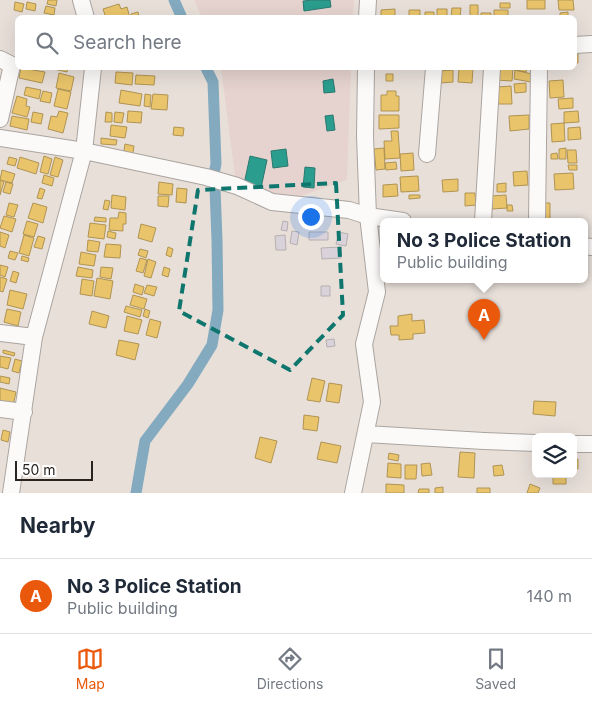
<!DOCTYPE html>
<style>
body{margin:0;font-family:Inter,sans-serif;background:#f2f2f3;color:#1f2937}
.controls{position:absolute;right:15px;bottom:15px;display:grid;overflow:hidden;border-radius:8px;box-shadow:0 5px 20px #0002}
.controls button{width:45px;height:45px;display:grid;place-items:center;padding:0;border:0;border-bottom:1px solid #e0e1e3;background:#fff;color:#1f2937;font:25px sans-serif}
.scale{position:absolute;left:15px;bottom:12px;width:78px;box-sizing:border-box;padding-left:5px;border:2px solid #2a2420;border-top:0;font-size:14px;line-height:18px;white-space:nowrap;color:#2a2420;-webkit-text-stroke:4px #fff;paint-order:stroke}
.you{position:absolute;left:310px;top:216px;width:18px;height:18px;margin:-12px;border:4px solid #fff;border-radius:50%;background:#1a73e8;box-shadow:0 0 0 8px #1a73e833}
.badge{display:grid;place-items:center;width:32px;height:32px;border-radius:50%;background:#ea580c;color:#fff;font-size:16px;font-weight:700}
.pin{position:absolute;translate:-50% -41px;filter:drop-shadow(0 1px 2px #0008)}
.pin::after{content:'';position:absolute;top:26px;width:18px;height:15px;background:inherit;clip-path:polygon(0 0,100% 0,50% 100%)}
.popup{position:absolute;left:380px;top:218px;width:208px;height:65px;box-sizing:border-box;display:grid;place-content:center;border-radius:8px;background:#fff;filter:drop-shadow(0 1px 4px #0005);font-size:16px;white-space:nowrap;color:#747a83}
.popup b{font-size:19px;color:#1f2937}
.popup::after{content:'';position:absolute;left:50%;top:100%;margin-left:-10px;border:10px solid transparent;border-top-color:#fff}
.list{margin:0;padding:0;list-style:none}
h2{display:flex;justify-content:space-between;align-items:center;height:65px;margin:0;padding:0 20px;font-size:21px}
h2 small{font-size:16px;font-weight:400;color:#747a83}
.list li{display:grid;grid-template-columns:32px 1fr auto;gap:15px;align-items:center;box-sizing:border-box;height:75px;padding:0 20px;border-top:1px solid #e0e1e3}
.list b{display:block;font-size:19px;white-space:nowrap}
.list p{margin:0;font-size:16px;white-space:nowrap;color:#747a83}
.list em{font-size:16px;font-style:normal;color:#747a83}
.icon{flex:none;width:28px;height:28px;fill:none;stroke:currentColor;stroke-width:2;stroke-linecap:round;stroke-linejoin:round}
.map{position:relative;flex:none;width:592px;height:493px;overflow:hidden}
.search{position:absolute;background:#fff;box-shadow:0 5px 20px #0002;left:15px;right:15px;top:15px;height:55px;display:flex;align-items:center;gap:12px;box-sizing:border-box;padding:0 18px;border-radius:8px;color:#747a83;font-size:19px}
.sheet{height:140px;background:#fff}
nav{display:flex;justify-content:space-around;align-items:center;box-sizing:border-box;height:70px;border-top:1px solid #e0e1e3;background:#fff;font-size:14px;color:#747a83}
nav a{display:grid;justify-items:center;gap:2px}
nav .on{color:#ea580c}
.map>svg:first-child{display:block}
.education{fill:#e6d3cf}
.homes{fill:#e9c46a;stroke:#b09454}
.schools{fill:#2a9d8f;stroke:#2a796e}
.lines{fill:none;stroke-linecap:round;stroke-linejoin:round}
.canal{stroke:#83aabf;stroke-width:11}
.building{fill:#d9d2da;stroke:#b5b0b0}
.minor-casing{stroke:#aaa49f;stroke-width:18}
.minor{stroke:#fcfaf9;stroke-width:16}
.marked{fill:none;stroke:#0f766e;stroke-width:4;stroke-dasharray:10 6;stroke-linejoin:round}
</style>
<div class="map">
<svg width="592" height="493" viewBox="0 0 592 493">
<rect width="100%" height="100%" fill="#e8dfd9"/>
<path class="education" d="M194 0H354L353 17H202Z
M221 68H351L347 180 292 199 236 183Z"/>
<path class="homes" d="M48 0H57L56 6 47 4Z
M527 0H545V9H527Z
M558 0H573L574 10H559Z
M15 2 24 4 22 12 14 10Z
M27 2 36 4 35 11 26 9Z
M500 3H510V8H500Z
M119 4 121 9 127 7 130 18H119L121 16 116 18H106L103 9Z
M470 5H478V18H470Z
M46 6 55 8 54 15 44 13Z
M452 8H461L460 18H451Z
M395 9V18H381V10Z
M437 9H447V18H437Z
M409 10H420V18H409Z
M494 10H508V18H494Z
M138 12 139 18H132L131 14Z
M425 12H434V18H425Z
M568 12V18H560V13Z
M481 13H491V18H481Z
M578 54V63H574V55Z
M21 68 45 72 42 83 19 78Z
M55 68H68L67 72 54 69Z
M459 68H473L472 83 458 82Z
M496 68H513L512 81 495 80Z
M514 68H527L526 72 514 70Z
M453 70V82L440 83 439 71Z
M515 70 532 74 531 82 514 79Z
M116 72 133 73 132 85 115 83Z
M59 73 74 77 71 91 56 88Z
M386 74H393V81H386Z
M136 75 155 76 154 85 135 84Z
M563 80 564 97 550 98 549 81Z
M526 83V92L515 93 514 84Z
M511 86 512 104H498L497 87Z
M26 87 41 90 39 99 24 95Z
M58 89 71 92 67 109 54 106Z
M121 90 142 94 140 106 119 103Z
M43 91 52 93 50 103 40 101Z
M387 91H396V96H399V111H381V95H387Z
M145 94 151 95 150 107 144 106Z
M153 94 168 95 167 110 151 109Z
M17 96 27 99 26 106 30 107 27 117 12 113Z
M573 98V108L559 109 558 99Z
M59 111 68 113 63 133 48 129 51 116 57 117Z
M128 111 142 112 141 123 127 122Z
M578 111 579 122 564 123V112Z
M33 112 43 114 41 124 31 122Z
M106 112 112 113V122H105Z
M115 112 124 113 122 123 114 122Z
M379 115H399V128L379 129Z
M529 115V129L510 131 509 116Z
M12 116 29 119 27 130 10 126Z
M564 123 565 141 552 142 551 124Z
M111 125 127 127 125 138 110 136Z
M174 127 184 128 183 136 173 135Z
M580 127 581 139 568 140V128Z
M391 131H398L400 158 385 159 384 141H392Z
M101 138 117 140 116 145 101 144Z
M125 144 134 146 132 159 123 157Z
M384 148 385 169 376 170 374 149Z
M566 148V159H559V149Z
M567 150H576L577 163H568Z
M413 153 414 170 401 171 400 154Z
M557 153 558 159H551V154Z
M44 156 52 159 48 174 40 172Z
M9 157 17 159 15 166 7 164Z
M20 157 39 163 36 174 17 168Z
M55 157 63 160 58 177 50 175Z
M396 162 397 169 386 170 385 163Z
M568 165H577V170H569Z
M2 170 15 174 12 183 0 180Z
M527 171 528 185 514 186 513 172Z
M573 173 574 189 555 190 554 174Z
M44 175 54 178 52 186 42 183Z
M418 176 419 191 401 192 400 177Z
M458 179V191L443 192 442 180Z
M0 180 4 182 0 195Z
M6 182 13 184 10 194 3 192Z
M159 182 173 184 172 195 158 194Z
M506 183V192H497V184Z
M397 184 398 196 383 197V185Z
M40 188 45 190 42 199 37 198Z
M177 188 187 189 186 203 176 202Z
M465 193H475L476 205 465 206Z
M112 195 126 197 125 210 111 208Z
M409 195H420V198L409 199Z
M506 195 507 208 492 209 491 196Z
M158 196H169L168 207 158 206Z
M105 200 110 201 108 210 103 209Z
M9 203 18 205 14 217 6 215Z
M33 203 47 207 43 223 28 218Z
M542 203H550V221H542Z
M507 205H512L513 211H507Z
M119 212 126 213V224H123V231L109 230 110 218H118Z
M4 216 16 219 12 232 0 228Z
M95 217 106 218V222L94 221Z
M27 221 38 224 34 237 23 234Z
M90 223 106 225 104 239 88 237Z
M141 224 156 228 152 242 138 238Z
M108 231 116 233 115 239 107 237Z
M0 232 9 235 5 248 0 246Z
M24 235 34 238 29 256 19 253Z
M38 236 45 238 42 249 34 247Z
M88 240 100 242 98 252 87 251Z
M106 244 121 245 120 258 104 257Z
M168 247 173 249 171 257 166 255Z
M140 249 148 251 146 258 138 255Z
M10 251 18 253 15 260 8 258Z
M81 252 96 255 94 266 79 264Z
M22 256 29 258 28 262 21 260Z
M140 258 147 260 143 273 136 271Z
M148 259 156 262 151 278 144 276Z
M0 265 8 267 5 277 0 275Z
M78 267 93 270 92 278 76 276Z
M101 267 113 268 111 279 100 277Z
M164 267 170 269 168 277 162 275Z
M13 271 19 273 16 283 10 281Z
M0 277 7 279 3 292 0 291Z
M97 278 113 281 110 299 94 296Z
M82 279 94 281 92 296 80 294Z
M135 284 144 287 142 295 133 292Z
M147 285 157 287 154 296 144 293Z
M10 290 27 294 23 309 7 305Z
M133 295 147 299 144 309 130 305Z
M126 306 142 310 140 317 124 312Z
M7 309 21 312 18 326 4 322Z
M145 309 150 311 148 318 143 316Z
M92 311 109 316 106 328 89 324Z
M412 314V321L424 320 425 333 413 334V339L399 340V335H391L390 326H398V316Z
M127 316 142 320 138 334 124 331Z
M150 319 161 322 157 338 146 335Z
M119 340 139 344 135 360 116 355Z
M3 350 15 353 14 356 3 353Z
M0 356 11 358 8 369 0 367Z
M15 359 22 361 19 373 12 371Z
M0 376 10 378 9 384 0 382Z
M312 378 325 381 320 402 307 400Z
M329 383 342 385 339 403 326 401Z
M0 388 16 392 13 406 0 403Z
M534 401 556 402 555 416 533 414Z
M304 415 319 417 317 431 303 429Z
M3 430 10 432 8 442 1 440Z
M260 437 277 441 271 463 255 458Z
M321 442 341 446 337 463 317 459Z
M460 452 475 453 474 478 458 477Z
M389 453 399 455 398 461 388 459Z
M534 458H536V473H533Z
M573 459H578V469H573Z
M388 463 401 464V478L387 477Z
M430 463 432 475 422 476 421 464Z
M405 465H417L416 479H405Z
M502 465 504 475 494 476 493 466Z
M553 474H566V484H553Z
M386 484 404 485V493H386Z
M530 484 540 488 538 493H527Z
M443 487V493H435V488Z
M477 488H490V493H477Z
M419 489H429V493H418Z"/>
<path class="schools" d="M312 0H330L331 7 304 11 303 1Z
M333 79 335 92 324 93 323 81Z
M333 115 335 130 327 131 325 116Z
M286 149 288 166 273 168 271 151Z
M250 156 267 160 261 188 244 184Z
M305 167 315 168 314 188 303 187Z"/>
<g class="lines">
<path class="canal" d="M174 0 182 18
M206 68 213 82 216 164 214 174
M136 493 145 441 188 384 212 345 218 310 217 240 215 188"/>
</g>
<path class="building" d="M283 221 288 222 287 231 281 230Z
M292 231 299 232 297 245 290 243Z
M309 232H328V240H309Z
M339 232 348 234 346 246 336 244Z
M285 235 286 250H276L275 236Z
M341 247V258L322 259 321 248Z
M321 286H330V296H321Z
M334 339 335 346 327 347 326 340Z"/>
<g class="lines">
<defs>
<path id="minor" d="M81 0 86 18
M367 18 368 0
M574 45 592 44
M0 59 12 65 0 119
M0 138 84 151 206 177 237 186 272 202 349 210 368 216 403 221
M427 154 434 68
M483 221 492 68
M537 221 539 68
M584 246 592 247
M0 333 34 337
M0 409 24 412
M366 434 484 441 536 443
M573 444H592
M11 493 34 337 84 151 93 68
M353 493 372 402 364 344 377 292 368 216 365 136 366 68"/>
</defs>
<use href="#minor" class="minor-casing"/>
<use href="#minor" class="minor"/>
</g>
<path class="marked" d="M336 183 343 315 290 370 179 311 198 190Z"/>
</svg>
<div class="controls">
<button><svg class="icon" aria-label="layers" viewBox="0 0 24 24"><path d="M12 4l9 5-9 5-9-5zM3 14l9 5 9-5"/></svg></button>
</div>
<div class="scale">50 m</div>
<div class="you"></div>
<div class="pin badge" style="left:484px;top:340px">A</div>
<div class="popup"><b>No 3 Police Station</b>Public building</div>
<div class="search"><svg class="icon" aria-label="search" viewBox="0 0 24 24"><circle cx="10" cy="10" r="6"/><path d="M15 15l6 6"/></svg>Search here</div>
</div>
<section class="sheet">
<h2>Nearby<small></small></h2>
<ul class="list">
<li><span class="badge">A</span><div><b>No 3 Police Station</b><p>Public building</p></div><em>140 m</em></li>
</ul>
</section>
<nav>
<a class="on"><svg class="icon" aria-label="map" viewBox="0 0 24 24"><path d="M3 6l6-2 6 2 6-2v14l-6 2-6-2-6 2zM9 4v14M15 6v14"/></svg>Map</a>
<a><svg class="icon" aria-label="directions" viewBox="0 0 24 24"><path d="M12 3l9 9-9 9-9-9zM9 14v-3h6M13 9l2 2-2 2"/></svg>Directions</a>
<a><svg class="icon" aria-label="saved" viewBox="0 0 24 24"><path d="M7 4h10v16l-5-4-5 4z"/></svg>Saved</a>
</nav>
